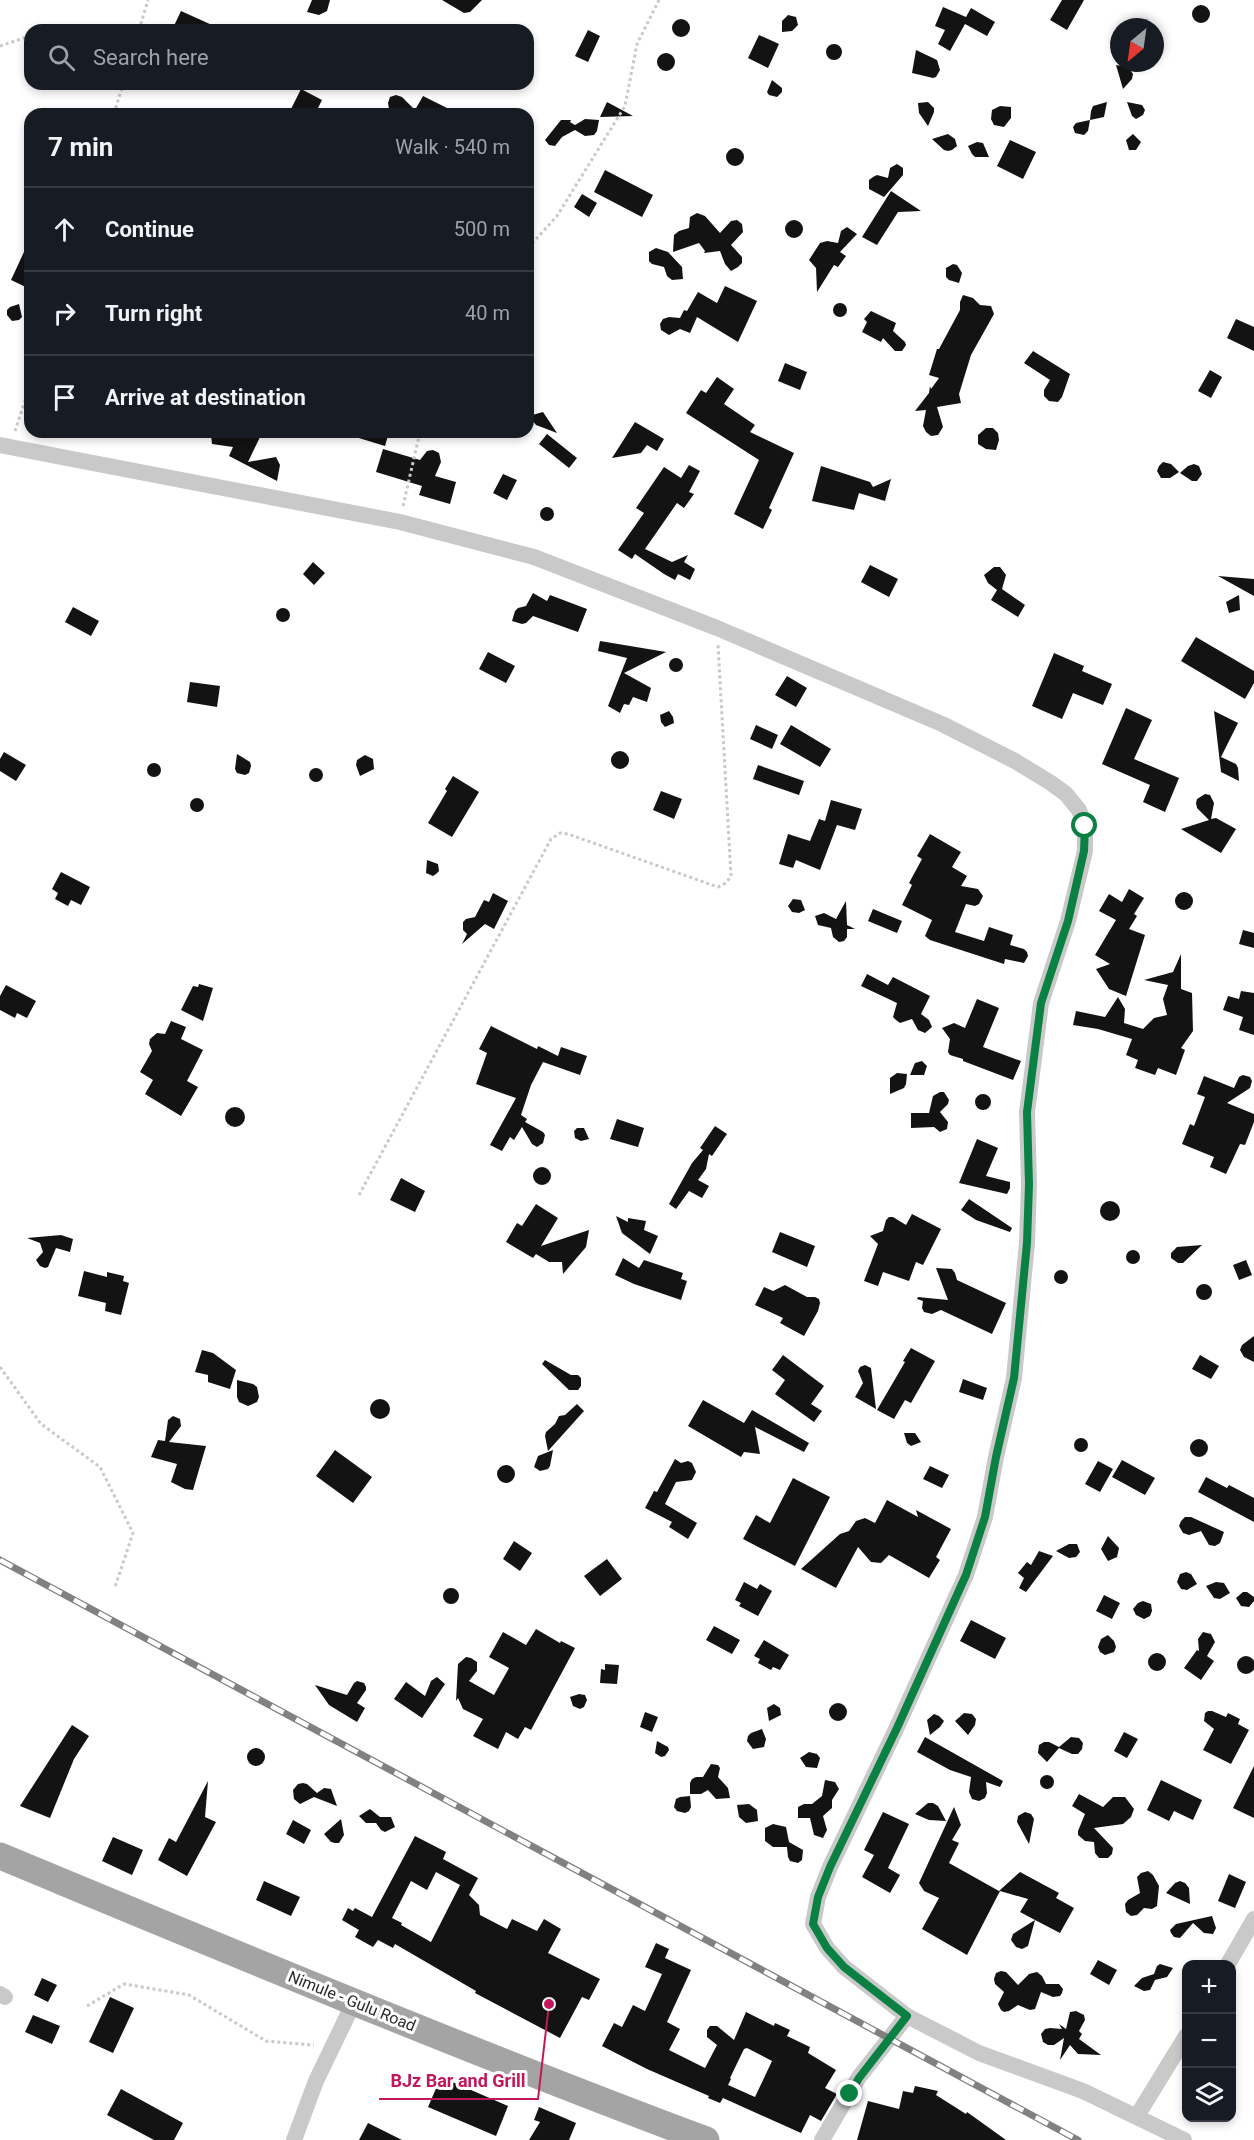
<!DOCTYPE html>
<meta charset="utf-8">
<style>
body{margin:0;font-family:Roboto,sans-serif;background:#242831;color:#f1f3f6}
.controls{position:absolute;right:18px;bottom:18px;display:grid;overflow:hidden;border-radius:12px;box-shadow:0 3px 9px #0003}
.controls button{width:54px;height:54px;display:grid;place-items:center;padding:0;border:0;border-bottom:2px solid #363941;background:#171b24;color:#f1f3f6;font:30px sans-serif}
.compass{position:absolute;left:1110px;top:18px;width:54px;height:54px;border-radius:50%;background:#171b24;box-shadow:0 3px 9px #0003;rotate:209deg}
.stop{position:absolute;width:18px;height:18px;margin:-14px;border:4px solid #0b8043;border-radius:50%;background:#fff}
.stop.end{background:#0b8043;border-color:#fff;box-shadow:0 2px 6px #0008}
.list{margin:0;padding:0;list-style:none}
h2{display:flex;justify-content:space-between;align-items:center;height:78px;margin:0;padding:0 24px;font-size:26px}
h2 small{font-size:20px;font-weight:400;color:#9ea1a6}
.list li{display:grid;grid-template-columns:39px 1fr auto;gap:18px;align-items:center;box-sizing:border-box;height:84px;padding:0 24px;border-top:2px solid #363941}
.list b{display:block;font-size:22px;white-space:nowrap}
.list em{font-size:20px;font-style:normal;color:#9ea1a6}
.icon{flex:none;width:33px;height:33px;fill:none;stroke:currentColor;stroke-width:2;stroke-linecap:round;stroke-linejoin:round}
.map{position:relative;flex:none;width:1254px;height:2140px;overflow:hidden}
.search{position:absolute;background:#171b24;box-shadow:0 3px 9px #0003;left:24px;top:24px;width:510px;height:66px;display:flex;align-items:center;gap:15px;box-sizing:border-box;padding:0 21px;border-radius:18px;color:#9ea1a6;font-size:22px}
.panel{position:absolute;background:#171b24;box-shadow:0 3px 9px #0003;left:24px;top:108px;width:510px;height:330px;border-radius:18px}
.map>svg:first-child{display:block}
.building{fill:#131313;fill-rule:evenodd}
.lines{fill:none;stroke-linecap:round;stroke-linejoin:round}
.path{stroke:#c9c9c9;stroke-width:3;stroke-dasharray:3 3;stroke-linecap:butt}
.minor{stroke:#c9c9c9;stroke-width:16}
.primary{stroke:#a4a4a4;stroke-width:27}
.rail-casing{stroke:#818181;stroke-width:7}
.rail{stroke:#fff;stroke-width:4.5;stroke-dasharray:14;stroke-linecap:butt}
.route{stroke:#0b8043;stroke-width:8}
.labels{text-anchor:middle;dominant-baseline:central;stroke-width:6;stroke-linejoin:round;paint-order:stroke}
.street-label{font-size:16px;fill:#2c2c2c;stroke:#fff}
.leader{fill:none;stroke:#c2185b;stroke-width:2}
.callout-dot{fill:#c2185b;stroke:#fff;stroke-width:2}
.callout-label{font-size:18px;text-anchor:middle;font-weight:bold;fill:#c2185b;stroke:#fff;stroke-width:6;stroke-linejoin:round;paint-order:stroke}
</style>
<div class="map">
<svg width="1254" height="2140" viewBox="0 0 1254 2140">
<rect width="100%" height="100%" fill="#fff"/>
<path class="building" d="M312 0H330L327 11 319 15 307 12Z
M442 0H482L470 12 464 13Z
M1062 0H1084L1067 30 1050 20Z
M1192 14a9 9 0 1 1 18 0a9 9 0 1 1-18 0Z
M943 7 966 17 971 8 995 22 987 36 965 24 950 51 938 44 945 30 935 26Z
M181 11 223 30H172Z
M788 15 796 17 798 25 792 31 782 32V21Z
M672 28a9 9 0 1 1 18 0a9 9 0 1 1-18 0Z
M588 30 600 36 588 62 575 56Z
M759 35 779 44 768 68 748 58Z
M826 52a8 8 0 1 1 16 0a8 8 0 1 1-16 0Z
M916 50 937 60 940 70 936 77 933 78 912 73Z
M657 62a9 9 0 1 1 18 0a9 9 0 1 1-18 0Z
M1116 65 1128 67 1133 74 1132 79 1123 89Z
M772 80 782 88V92L777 97 769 95 767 92Z
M301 89 322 100 315 114H301L291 109Z
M396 95 402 97 415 110 423 96 459 114 393 113 389 109 388 103 390 97Z
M607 102 633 116 600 117Z
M928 102 934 108V112L928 126 919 113 918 103Z
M1107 102 1104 117 1090 120 1088 131 1084 135 1075 133 1073 127 1076 123 1090 120 1091 111 1093 106Z
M1127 102 1142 105 1145 110 1143 115 1136 119 1132 116Z
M1000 106 1011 107V118L1004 127 994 125 991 119 992 110Z
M585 119 599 120 597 131 594 135 585 136 575 130 562 137 555 146 549 145 545 140 561 120H571L570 122 575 125Z
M948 134 955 139 957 146 952 150 948 151 944 150 932 139Z
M1133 134 1141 142 1136 150H1129L1126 140Z
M1010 140 1036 152 1023 179 997 166Z
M977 142 983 143 989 157H975L972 154 968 146Z
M726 157a9 9 0 1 1 18 0a9 9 0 1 1-18 0Z
M897 164 903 168V175L884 197 869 189V180L873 177 877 175 888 178 890 168Z
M605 170 653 195 642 217 594 192Z
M891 191 921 211 898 212 877 245 862 237Z
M582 194 597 203 589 217 574 207Z
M697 213 705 216 720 233 731 221 737 220 742 224 743 232 731 245 742 257V263L738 267 731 271 725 264 720 251 704 253 705 251 699 243 673 252 674 235 679 231 689 228 690 217Z
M785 229a9 9 0 1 1 18 0a9 9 0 1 1-18 0Z
M847 227 857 234 840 252 846 256 838 267 834 265 817 292 816 268 809 260 820 243 827 241 838 243 841 231Z
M30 239V289L11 280Z
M656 248 668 252 682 267 683 279 672 280 667 276 664 267 652 264 649 261V252Z
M953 264 957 265 962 273 959 283 949 280 946 277V268Z
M725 286 757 301 738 342 697 317 690 333 680 329 669 335 661 330 660 324 663 319 669 317 680 318 684 310 687 311 698 292 717 303Z
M963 295 973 298 980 305 991 306 994 314 971 355 959 394 961 403 937 407 943 427 938 435 931 436 926 432 923 426 926 410 915 411 929 393 930 386 931 389 939 378 929 375 937 349H939L960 310V302Z
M833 310a7 7 0 1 1 14 0a7 7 0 1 1-14 0Z
M19 304 22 317 19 320 12 321 7 315V310L10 307Z
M871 311 896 323 893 331 905 342 906 345 902 351H895L883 338 881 342 862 332 867 322 864 319Z
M1236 319 1254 327V351L1227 338Z
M1033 351 1070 374 1062 397 1058 402 1049 401 1044 396V390L1050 380 1024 363Z
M785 363 807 372 800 390 778 381Z
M1210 370 1222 377 1211 398 1198 391Z
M717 377 734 389 724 404 755 425 750 432 794 453 769 508 772 510 763 529 734 514 759 460 686 413 701 390 706 393Z
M543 412 557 433 536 425 529 416Z
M635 422 664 439 657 451 647 445 641 453 612 458Z
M986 428H993L998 433 999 440 996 450 986 449 978 444V435Z
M215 432 260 437 248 462 276 457 280 465 277 481 229 456 233 447 212 444 211 435Z
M349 432H389L385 446 349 435Z
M547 434 577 458 569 468 539 444Z
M383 449 420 460 427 451 433 450 439 453 441 462 435 476 456 482 450 504 419 495 422 486 376 472Z
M1163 462 1171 464 1179 472 1170 478H1161L1157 471 1159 466Z
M1194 464 1199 466 1202 474 1197 481H1192L1180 473 1188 466Z
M689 465 700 471 689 492 694 494 684 508 677 503 645 549 672 562 688 555 684 562 695 569 690 580 678 574 675 580 664 574 635 554 632 559 618 550 644 513 636 508 664 467 681 478Z
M821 466 870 482 873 487 891 479 885 501 859 493 854 510 812 501Z
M503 474 517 480 507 500 493 493Z
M540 514a7 7 0 1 1 14 0a7 7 0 1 1-14 0Z
M313 562 325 573 314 585 303 574Z
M870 565 898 579 889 597 861 582Z
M994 567H1000L1006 575 1002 589 1025 605 1018 617 991 600 997 590 988 583 984 575Z
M1218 576 1254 579V596Z
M533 593 547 601 550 595 587 609 578 632 533 616 526 623 522 624 512 621 515 611 518 608 526 606Z
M1239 595 1240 610 1229 613 1226 602Z
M73 607 99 621 91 636 65 622Z
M276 615a7 7 0 1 1 14 0a7 7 0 1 1-14 0Z
M1196 637 1254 671V683L1245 699 1181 661Z
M600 641 666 652 624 673 651 688 647 702 633 697 629 705 624 704 620 713 608 706 627 658 598 651Z
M488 652 515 666 506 683 479 669Z
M1054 653 1084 666 1082 671 1112 684 1103 705 1073 693 1062 719 1032 706Z
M669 665a7 7 0 1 1 14 0a7 7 0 1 1-14 0Z
M787 676 807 688 796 707 775 695Z
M190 682 220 686 217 707 187 702Z
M1126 708 1152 720 1134 759 1179 778 1165 812 1143 802 1150 785 1102 764Z
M669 711 673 717 674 723 665 727 661 722 660 715Z
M1214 711 1238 723 1221 757 1236 764 1238 768 1239 781 1221 772Z
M756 725 778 735 772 749 750 739Z
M791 725 831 749 820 767 780 744Z
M611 760a9 9 0 1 1 18 0a9 9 0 1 1-18 0Z
M4 752 26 765 16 781 0 771V759Z
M237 754 250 762 251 766 249 773 245 775 237 773 235 769Z
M365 755 373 759 374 769 360 776 356 765 357 760Z
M147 770a7 7 0 1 1 14 0a7 7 0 1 1-14 0Z
M758 765 804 781 799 795 753 779Z
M309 775a7 7 0 1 1 14 0a7 7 0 1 1-14 0Z
M453 776 479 792 452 837 428 823 447 791 445 789Z
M661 791 682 799 674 819 653 810Z
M1205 794 1210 795 1214 803 1211 819 1216 818 1236 829 1221 853 1181 829 1209 820 1197 808 1196 803 1197 799Z
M190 805a7 7 0 1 1 14 0a7 7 0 1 1-14 0Z
M831 800 862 809 855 830 837 825 820 870 796 860 793 868 779 864 788 834 810 841 819 819 825 821Z
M930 834 961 852 952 867 967 876 961 886 978 889 983 896 979 904 975 906 966 904 955 932 984 941 989 927 1013 935 1010 945 1024 949 1027 952 1028 956 1024 963 1005 959 1004 964 930 940 925 936 932 920 902 905 912 885 909 883 922 859 917 856Z
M427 860 438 864 439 871 436 874 433 876 426 873Z
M61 872 90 887 81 905 71 900 68 906 55 899 58 893 52 889Z
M1129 889 1144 898 1134 914 1137 916 1129 929 1145 935 1126 996 1109 989 1096 969 1110 964 1095 955 1116 920 1099 911 1109 894 1122 902Z
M1175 901a9 9 0 1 1 18 0a9 9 0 1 1-18 0Z
M493 893 508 901 494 929 485 924 462 944 467 934 463 930V922L466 919 475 917 484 900 489 902Z
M793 899 801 900 805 910 799 913 792 912 788 906Z
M846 901 847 925 855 929H847V937L844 941 839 942 833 937 831 928 818 925 815 916 824 913 836 919Z
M873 909 902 921 897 933 868 921Z
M1243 930 1254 933V948L1239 944Z
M1181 954V989L1192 993 1193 1031 1181 1048 1185 1050 1176 1075 1158 1068 1155 1075 1135 1068 1138 1060 1126 1055 1132 1039 1098 1029 1073 1025 1076 1011 1105 1017 1118 997 1125 1009 1124 1023 1143 1029 1154 1018 1167 1015 1163 999 1168 985 1144 980 1173 972Z
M867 974 888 985 893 977 930 996 921 1014 929 1020 932 1027 925 1033 918 1030 912 1019 900 1023 896 1020 893 1017 897 1003 861 986Z
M199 984 213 988 203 1021 181 1010 193 986 198 987Z
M6 985 36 1001 27 1018 17 1013 15 1018 0 1010V996Z
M1241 991 1254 993V1035L1239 1030 1243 1017 1223 1010 1228 996 1239 999Z
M977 999 999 1008 983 1047 1021 1061 1013 1080 963 1061V1059L950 1055 948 1052 950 1039 942 1028 954 1023 965 1028Z
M171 1021 186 1027 181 1039 203 1050 187 1081 198 1087 181 1116 145 1094 153 1080 140 1072 152 1051 149 1044 150 1039 157 1033 165 1034Z
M491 1026 537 1049 538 1046 558 1056 561 1047 587 1056 580 1075 543 1062 531 1085 521 1115 527 1119 525 1122 543 1132 545 1135 543 1143 537 1147 532 1144 522 1127 514 1140 510 1137 502 1151 490 1145 516 1098 476 1084 487 1053 479 1049Z
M922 1061 927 1066 924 1075H910L915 1063Z
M897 1073 907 1074 906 1084 904 1088 890 1094V1078Z
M1243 1075 1250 1077 1252 1081 1250 1088 1227 1103 1254 1114V1122L1245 1145 1240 1144 1226 1174 1210 1167 1214 1157 1182 1144 1190 1124 1194 1126 1205 1097 1197 1094 1204 1076 1234 1088 1239 1077Z
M940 1092H944L949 1100 948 1104 940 1112 948 1122 947 1129 940 1132 934 1127 911 1128V1113H929L933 1096Z
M975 1102a8 8 0 1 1 16 0a8 8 0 1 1-16 0Z
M225 1117a10 10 0 1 1 20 0a10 10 0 1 1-20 0Z
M617 1119 644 1128 638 1147 610 1139Z
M715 1126 727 1134 712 1156 709 1154 706 1169 698 1180 709 1186 702 1198 689 1191 676 1209 669 1204 692 1163 703 1150 700 1148Z
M577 1128H584L589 1139 581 1141 575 1138 574 1131Z
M977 1139 998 1148 986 1176 1010 1182V1188L1007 1194 959 1183Z
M533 1176a9 9 0 1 1 18 0a9 9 0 1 1-18 0Z
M401 1178 425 1191 415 1212 390 1200Z
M969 1199 1012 1228 1010 1232 976 1220 961 1210Z
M1100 1211a10 10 0 1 1 20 0a10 10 0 1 1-20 0Z
M536 1204 558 1218 541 1246 589 1230 586 1247 563 1274 562 1262H549L536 1254 533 1258 506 1242 517 1223 522 1226Z
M912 1214 941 1229 923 1265 916 1262 909 1281 883 1272 878 1286 864 1281 878 1244 870 1236 883 1231 886 1220 889 1217H893L906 1225Z
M616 1216 628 1222V1218L646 1221 644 1230 658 1236 650 1254 622 1233Z
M780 1232 815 1246 807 1267 772 1252Z
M61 1235 73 1239 70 1252 56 1248 48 1267 45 1268 40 1266 36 1260 43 1252 40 1243 27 1238Z
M1202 1245 1183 1263H1178L1171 1258V1253L1177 1247Z
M1126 1257a7 7 0 1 1 14 0a7 7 0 1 1-14 0Z
M623 1258 639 1268 644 1260 683 1273 681 1279 687 1281 681 1300 634 1284 615 1275Z
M1246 1260 1252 1275 1239 1280 1233 1265Z
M936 1268 952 1269 955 1273 957 1280 1006 1303 992 1334 941 1310 932 1314 924 1312 922 1308 923 1301 917 1299 918 1297 948 1300Z
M1054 1277a7 7 0 1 1 14 0a7 7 0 1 1-14 0Z
M84 1271 107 1277V1272L124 1276 123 1281 129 1283 121 1315 105 1311 106 1303 78 1296Z
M1196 1292a8 8 0 1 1 16 0a8 8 0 1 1-16 0Z
M785 1285 807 1297H815L819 1299 820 1303 818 1311 804 1336 780 1323 783 1318 755 1305 764 1287 773 1291Z
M1254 1336V1362L1244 1357 1240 1350 1242 1345Z
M911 1348 935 1361 911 1403 905 1400 894 1419 877 1410 905 1362 903 1361Z
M202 1350 213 1353 236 1370 230 1389 208 1382V1375L195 1372Z
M783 1355 824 1386 811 1404 822 1411 814 1422 775 1394 785 1380 772 1370Z
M1200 1355 1219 1366 1211 1379 1192 1369Z
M545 1360 571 1375H578L581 1378V1386L578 1390H569L542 1364Z
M865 1365 871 1368 876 1409 855 1397 863 1383 858 1371 860 1367Z
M963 1379 987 1388 983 1400 959 1392Z
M237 1380 253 1384 257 1387 259 1397 257 1402 248 1406 239 1402 237 1397Z
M370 1409a10 10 0 1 1 20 0a10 10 0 1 1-20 0Z
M703 1400 744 1423 752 1410 809 1443 804 1452 755 1427 760 1454 744 1452 741 1457 688 1426Z
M577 1404 584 1411 548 1451 545 1436 546 1432 555 1424 559 1416 565 1415Z
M173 1416 180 1419 181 1426 169 1442 206 1446 193 1490 185 1489 171 1482 177 1464 151 1457 158 1440 165 1441 168 1420Z
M904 1433H915L921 1442 911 1446 907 1443Z
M1074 1445a7 7 0 1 1 14 0a7 7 0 1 1-14 0Z
M1190 1448a9 9 0 1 1 18 0a9 9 0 1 1-18 0Z
M335 1450 372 1477 353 1503 316 1476Z
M553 1450 550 1466 548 1469 540 1471 534 1467 538 1456Z
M675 1459 681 1463 688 1461 692 1463 696 1472 692 1480 676 1482 665 1504 697 1523 688 1539 669 1527 672 1522 645 1508 654 1491 657 1492Z
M1122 1460 1155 1478 1145 1495 1112 1477Z
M1098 1461 1113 1469 1100 1492 1085 1484Z
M497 1474a9 9 0 1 1 18 0a9 9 0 1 1-18 0Z
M930 1466 949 1475 942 1488 923 1479Z
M1206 1477 1227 1488 1229 1485 1254 1498V1522L1198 1492Z
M793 1478 830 1497 795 1566 743 1539 756 1515 770 1523Z
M887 1500 918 1517 916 1510 951 1529 936 1557 940 1560 929 1578 889 1555 881 1563 871 1562 858 1547 836 1588 801 1569 840 1534 849 1531 856 1521 865 1518 875 1523Z
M1185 1517H1191L1224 1532 1220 1543 1215 1546 1209 1545 1201 1531 1189 1535 1183 1533 1179 1526 1181 1521Z
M1108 1536 1119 1548 1117 1557 1108 1561 1101 1549Z
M514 1541 532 1553 520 1571 503 1559Z
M1069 1544H1077L1080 1552 1076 1557 1069 1558 1056 1551Z
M1039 1551 1053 1556 1026 1592 1019 1588 1024 1578 1018 1573 1027 1562 1031 1565Z
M607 1559 622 1579 600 1596 584 1576Z
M1186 1572 1191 1574 1197 1584 1187 1590 1181 1589 1177 1582 1180 1574Z
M744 1582 757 1589 760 1584 772 1591 758 1616 739 1606 741 1603 735 1600Z
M1216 1582 1224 1583 1230 1593 1220 1599 1214 1598 1206 1586Z
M443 1596a8 8 0 1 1 16 0a8 8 0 1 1-16 0Z
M1243 1592H1247L1254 1597V1601L1249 1607 1241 1606 1236 1598Z
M1104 1595 1120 1603 1112 1619 1096 1611Z
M1143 1601 1151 1604 1152 1611 1150 1616 1144 1619 1136 1615 1133 1609 1138 1603Z
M971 1620 1006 1638 995 1659 960 1641Z
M714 1626 740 1640 732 1654 706 1640Z
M536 1629 560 1643 561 1641 575 1648 531 1730 525 1727 518 1739 506 1732 498 1749 473 1736 483 1719 463 1709 458 1698 456 1701 458 1664 466 1657 471 1658 477 1662V1671L469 1681 494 1695 509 1668 489 1657 503 1632 526 1645Z
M1203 1632 1211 1634 1215 1642 1207 1656 1214 1661 1201 1680 1184 1668 1197 1650 1199 1651 1198 1639Z
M1108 1635 1114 1641 1116 1647 1114 1652 1105 1655 1100 1652 1098 1647 1101 1639Z
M764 1640 789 1655 780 1670 773 1667 771 1670 758 1663 760 1659 754 1656Z
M1148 1662a9 9 0 1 1 18 0a9 9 0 1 1-18 0Z
M1237 1665a9 9 0 1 1 18 0a9 9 0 1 1-18 0Z
M605 1664 619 1665 617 1684 600 1683 601 1669 605 1670Z
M437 1677 445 1684 422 1718 394 1699 406 1682 425 1696 431 1681Z
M357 1681 364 1683 366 1687V1690L357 1703 365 1708 357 1722 329 1705 315 1685 347 1695 354 1683Z
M579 1694 585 1695 587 1700 584 1707 580 1709 573 1706 570 1697Z
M829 1712a9 9 0 1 1 18 0a9 9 0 1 1-18 0Z
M774 1704 780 1708 781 1715 769 1721 767 1708Z
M1208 1711H1212L1226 1717 1228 1713 1240 1719 1238 1724 1249 1730 1231 1764 1203 1750 1214 1729 1204 1721 1205 1713Z
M645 1712 658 1717 652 1732 640 1727Z
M964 1713 972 1714 976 1719 975 1725 968 1735 955 1721Z
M934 1714 939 1716 944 1721 940 1727 930 1735 927 1720Z
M72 1725 89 1736 74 1759 50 1818 20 1806Z
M762 1729 766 1739 764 1747 753 1749 747 1741 748 1736 751 1733Z
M1124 1732 1138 1739 1127 1758 1114 1751Z
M925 1737 1003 1781 1000 1787 986 1782 987 1793 985 1798 979 1801 972 1799 969 1792 971 1777 950 1770 917 1752Z
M1071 1737 1079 1738 1083 1743 1082 1749 1078 1754H1072L1059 1748 1047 1762 1038 1753 1039 1745 1044 1742H1049L1059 1747Z
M657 1741 668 1747 669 1750 665 1756 661 1757 655 1753Z
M247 1757a9 9 0 1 1 18 0a9 9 0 1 1-18 0Z
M809 1752 817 1754 820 1758 817 1768 806 1767 800 1758Z
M711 1764 718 1765 720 1768 718 1777 728 1788 730 1798 716 1799 708 1790 701 1794H690V1783L692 1779 696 1777H703Z
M1254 1766V1818L1233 1808Z
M1040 1782a7 7 0 1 1 14 0a7 7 0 1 1-14 0Z
M825 1780 835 1782 839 1789 832 1800V1808L823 1816 827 1830 823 1838 814 1835 810 1818H798V1807L804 1804H812L822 1796Z
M1161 1780 1202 1800 1193 1820 1174 1811 1169 1821 1147 1810Z
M208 1781 205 1817 216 1822 187 1876 158 1860 169 1838 176 1842Z
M303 1783 307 1784 317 1793 324 1788 331 1789 337 1806 314 1797 300 1804 294 1799 293 1790 298 1784Z
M1079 1794 1103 1807 1113 1797H1125L1134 1809 1131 1817 1123 1824 1094 1828 1113 1848 1112 1854 1108 1858H1099L1095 1853 1094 1842 1085 1841 1078 1835V1831L1085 1814 1072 1806Z
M690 1796 691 1807 689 1811 685 1813 677 1811 674 1807 676 1799 680 1797Z
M928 1803H933L938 1806 946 1821 929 1820 915 1814Z
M749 1804 757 1810 758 1821 746 1823 739 1817 737 1805Z
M954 1807 961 1825 952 1840 959 1843 949 1863 999 1891 1020 1872 1059 1893 1056 1898 1074 1908 1060 1933 1035 1920 1028 1946 1022 1949 1016 1947 1011 1940 1013 1934 1035 1920 1020 1912 1028 1899 1000 1891 967 1955 922 1929 939 1898 924 1891 919 1883Z
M370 1809 380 1817H391L395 1827 385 1832 381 1830 376 1823H366L359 1816Z
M883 1812 909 1824 888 1868 900 1875 890 1893 862 1877 874 1855 864 1850Z
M1025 1812 1031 1814 1034 1819 1029 1844 1017 1822 1018 1816Z
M341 1819 344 1835 339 1843H335L331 1842 324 1834Z
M293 1820 311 1830 304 1844 286 1834Z
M773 1824 786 1827 789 1842 803 1850 802 1860 798 1863 790 1861 788 1857 787 1847H773L765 1841V1828Z
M415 1836 446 1852 443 1859 478 1878 469 1895 479 1905 480 1915 507 1929 512 1919 537 1931 544 1919 561 1929 548 1953 600 1979 589 2000 582 1997 560 2038 475 1993 476 1991 395 1944 393 1948 378 1940 373 1947 355 1937 359 1930 342 1920 348 1908 353 1911 355 1908 372 1917ZM436 1872 460 1885 431 1942 401 1925 402 1923 392 1918 411 1881 427 1890Z
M113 1837 143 1850 132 1875 102 1861Z
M1148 1871 1153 1875 1159 1886 1157 1906 1152 1909 1144 1908 1137 1915 1131 1916 1126 1912 1125 1904 1128 1900 1140 1893 1137 1877 1141 1873Z
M1229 1874 1246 1882 1235 1908 1218 1901Z
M264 1881 300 1897 291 1916 256 1900Z
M1180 1881 1185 1883 1189 1888 1190 1904 1166 1893 1175 1883Z
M1212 1916 1216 1928 1213 1934 1204 1933 1193 1923 1180 1938 1174 1937 1171 1933 1170 1930 1176 1924Z
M656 1943 669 1949 665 1958 691 1970 667 2022 680 2029 669 2050 705 2068 717 2045 707 2037V2030L710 2026H717L734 2040 746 2012 774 2026 775 2023 790 2030 787 2036 810 2047 808 2053 836 2070 825 2088 837 2094 821 2121 810 2115 801 2133 723 2098 720 2103 708 2098 709 2096 647 2069 602 2046 614 2023 622 2027 633 2005 645 2011 662 1974 645 1967ZM747 2048 772 2061 755 2097 728 2085 731 2079 730 2078 744 2049Z
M1098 1960 1117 1970 1109 1985 1090 1974Z
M1160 1964 1173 1968 1167 1977 1155 1980 1150 1990 1144 1991 1134 1986 1142 1978 1154 1974 1157 1966Z
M1001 1971 1006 1972 1018 1985 1029 1974 1037 1972 1042 1976 1046 1984H1059L1063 1989 1062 1993 1060 1996 1053 1997 1041 1992 1035 2009 1030 2010 1018 2005 1009 2011 1004 2012 1001 2010 998 2004 1004 1992 995 1984 994 1979 996 1973Z
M42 1978 57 1985 48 2002 34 1995Z
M110 1997 134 2008 113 2053 89 2042Z
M1076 2011 1084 2015 1085 2020 1079 2031 1082 2034 1079 2039 1101 2055 1078 2054 1070 2045 1060 2060 1064 2038 1054 2045H1048L1043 2042 1041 2034 1045 2029 1050 2028 1062 2029 1059 2024 1066 2029 1070 2012Z
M33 2015 60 2026 52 2044 25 2032Z
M441 2077 508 2106 496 2136 428 2107Z
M915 2086 938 2091 936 2095 966 2114 967 2112 1006 2140H857L868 2101 899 2109 903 2091 913 2093Z
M121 2089 183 2123 174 2140H154L107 2115Z
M539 2107 576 2123 569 2140H529L540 2122 534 2120Z
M368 2123 402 2140H359Z"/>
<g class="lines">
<path class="path" d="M139 30 148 0
M0 46 24 38 30 40
M114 114 123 84
M528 248 557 216 625 106 637 44 659 0
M15 431 30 386
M403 506 420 432
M359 1195 551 839 560 833 568 834 718 887 726 883 731 876 718 645
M0 1367 41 1424 100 1467 133 1533 115 1587
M87 2006 124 1984 189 1995 266 2041 314 2045"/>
<path class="minor" d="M0 445 400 522 534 557 717 628 942 724 1015 761 1051 783 1066 794 1079 810 1085 826V851L1068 921 1041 1003 1033 1066 1027 1112 1029 1184 1027 1243 1014 1378 996 1457 985 1517 966 1575 897 1727 830 1867 818 1897 813 1924 827 1948 844 1967 907 2016 979 2053 1083 2091 1184 2140
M1228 1964 1254 1919
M0 1994 5 1997
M1137 2116 1186 2036
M294 2140 316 2081 354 2002
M822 2140 859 2077 907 2016"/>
<path class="primary" d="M0 1856C234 1953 468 2051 706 2140"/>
<defs>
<path id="rail" d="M0 1560 1078 2140"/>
</defs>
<use href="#rail" class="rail-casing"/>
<use href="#rail" class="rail"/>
</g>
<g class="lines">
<path class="route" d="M850 2094 859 2078 907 2016 844 1967 827 1948 813 1924 818 1897 830 1867 897 1728 966 1575 985 1517 996 1457 1014 1378 1027 1243 1029 1184 1027 1112 1041 1003 1068 921 1084 851 1085 826"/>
</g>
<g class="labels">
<g class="street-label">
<text transform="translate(352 2001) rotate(22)">Nimule - Gulu Road</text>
</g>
</g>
<path class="leader" d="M549 2004L538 2099H379"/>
<circle class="callout-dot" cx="549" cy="2004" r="6"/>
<g class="callout-label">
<text x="458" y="2087">BJz Bar and Grill</text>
</g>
</svg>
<div class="controls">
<button>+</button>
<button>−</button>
<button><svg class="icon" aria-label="layers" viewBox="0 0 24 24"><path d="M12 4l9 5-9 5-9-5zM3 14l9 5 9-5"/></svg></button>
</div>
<svg class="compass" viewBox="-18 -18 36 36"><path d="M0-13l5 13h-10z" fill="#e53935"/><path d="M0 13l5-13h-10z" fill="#9ea1a6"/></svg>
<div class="stop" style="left:1085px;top:826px"></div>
<div class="stop end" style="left:850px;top:2094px"></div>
<div class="search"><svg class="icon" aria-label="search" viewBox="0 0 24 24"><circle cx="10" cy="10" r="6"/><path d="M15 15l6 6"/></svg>Search here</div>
<section class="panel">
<h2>7 min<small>Walk · 540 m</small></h2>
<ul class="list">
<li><svg class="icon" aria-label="ahead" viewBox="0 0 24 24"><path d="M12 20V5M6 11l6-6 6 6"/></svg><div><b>Continue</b></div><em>500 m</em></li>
<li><svg class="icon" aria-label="right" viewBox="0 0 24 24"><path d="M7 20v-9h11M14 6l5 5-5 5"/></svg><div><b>Turn right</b></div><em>40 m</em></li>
<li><svg class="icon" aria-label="arrive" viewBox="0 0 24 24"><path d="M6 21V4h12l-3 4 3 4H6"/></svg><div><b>Arrive at destination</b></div></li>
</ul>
</section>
</div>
